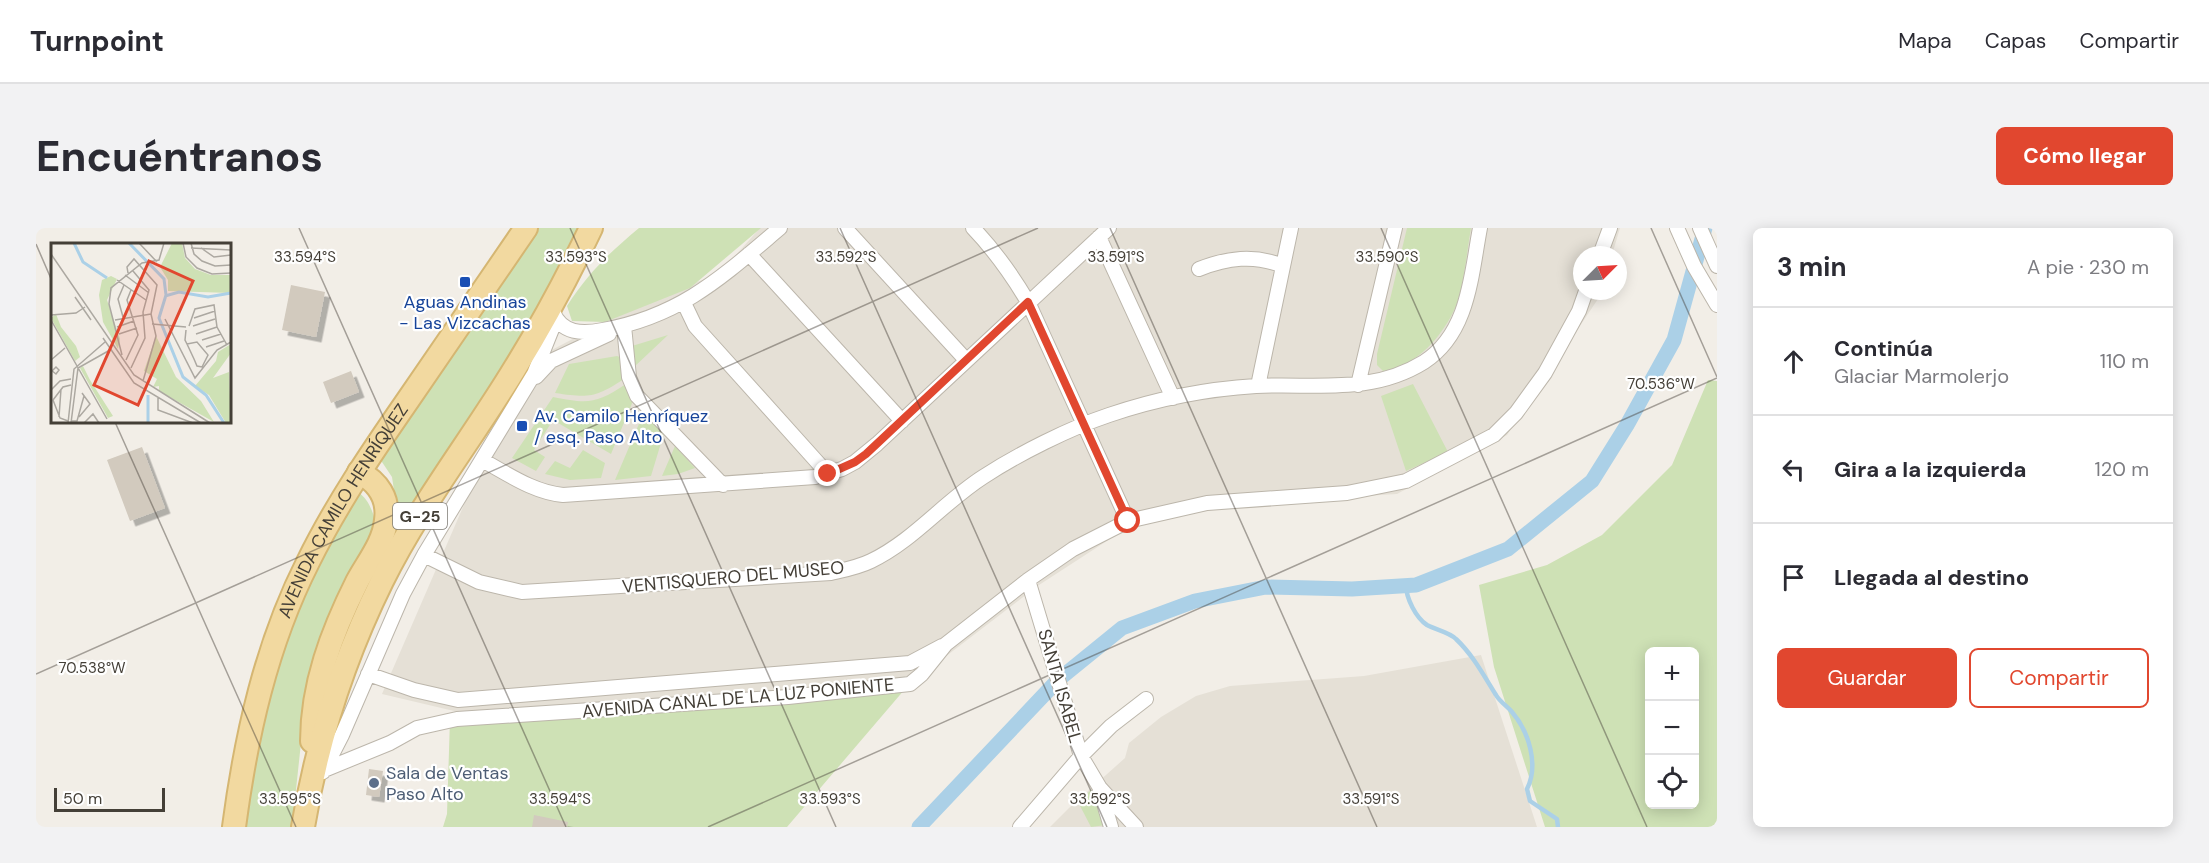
<!DOCTYPE html>
<html lang="es">
<meta charset="utf-8">
<style>
body{margin:0;font-family:"DM Sans",sans-serif;background:#f2f2f3;color:#2b2b33}
.controls{position:absolute;right:18px;bottom:18px;display:grid;overflow:hidden;border-radius:9px;box-shadow:0 3px 15px #0003}
.controls button{width:54px;height:54px;display:grid;place-items:center;padding:0;border:0;border-bottom:2px solid #e1e1e2;background:#fff;color:#2b2b33;font:30px sans-serif}
.compass{position:absolute;left:1537px;top:18px;width:54px;height:54px;border-radius:50%;background:#fff;box-shadow:0 3px 15px #0003;rotate:66deg}
.scale{position:absolute;left:18px;bottom:15px;width:111px;box-sizing:border-box;padding-left:6px;border:3px solid #443f37;border-top:0;font-size:16px;line-height:21px;white-space:nowrap;color:#443f37;-webkit-text-stroke:4px #fff;paint-order:stroke}
.stop{position:absolute;width:18px;height:18px;margin:-14px;border:4px solid #e1472f;border-radius:50%;background:#fff}
.stop.end{background:#e1472f;border-color:#fff;box-shadow:0 2px 6px #0008}
.list{margin:0;padding:0;list-style:none}
h2{display:flex;justify-content:space-between;align-items:center;height:78px;margin:0;padding:0 24px;font-size:26px}
h2 small{font-size:20px;font-weight:400;color:#7c7c81}
.list li{display:grid;grid-template-columns:39px 1fr auto;gap:18px;align-items:center;box-sizing:border-box;height:108px;padding:0 24px;border-top:2px solid #e1e1e2}
.list b{display:block;font-size:22px;white-space:nowrap}
.list p{margin:0;font-size:20px;white-space:nowrap;color:#7c7c81}
.list em{font-size:20px;font-style:normal;color:#7c7c81}
.actions{display:flex;gap:12px;padding:18px 24px}
.actions a{flex:1;padding:14px 0;border:2px solid #e1472f;border-radius:9px;text-align:center;font-size:21px;color:#e1472f}
.actions .main{background:#e1472f;color:#fff}
.icon{flex:none;width:33px;height:33px;fill:none;stroke:currentColor;stroke-width:2;stroke-linecap:round;stroke-linejoin:round}
.map{position:relative;flex:none;width:1681px;height:599px;overflow:hidden;border-radius:9px}
header{display:flex;align-items:center;gap:36px;box-sizing:border-box;height:84px;padding:0 30px;background:#fff;border-bottom:2px solid #e1e1e2}
header strong{font-size:28px}
nav{display:flex;gap:33px;margin-inline-start:auto;font-size:21px}
.intro{display:flex;align-items:center;justify-content:space-between;box-sizing:border-box;height:144px;padding:0 36px}
h1{margin:0;font-size:42px}
.button{padding:15px 27px;border-radius:9px;background:#e1472f;color:#fff;font-size:21px;font-weight:700}
main{display:flex;gap:36px;padding:0 36px}
aside{flex:1;background:#fff;border-radius:9px;box-shadow:0 3px 15px #0003}
.map>svg:first-child{display:block}
.residential{fill:#e5e0d6}
.green{fill:#cee1b5;fill-rule:evenodd}
.lines{fill:none;stroke-linecap:round;stroke-linejoin:round}
.stream{stroke:#abd0e7;stroke-width:4.5}
.canal{stroke:#abd0e7;stroke-width:15}
.building{fill:#d2cabe;filter:url(#shadow)}
.minor-casing{stroke:#bcb6ab;stroke-width:16}
.primary-casing{stroke:#d5b672;stroke-width:26}
.minor{stroke:#fff;stroke-width:14}
.primary{stroke:#f2d9a0;stroke-width:22}
.route{stroke:#e1472f;stroke-width:8}
.ticks{fill:none;stroke:#443f37;stroke-width:1.5;stroke-opacity:0.45}
.transit-dot{fill:#1a4fb4;stroke:#fff;stroke-width:2}
.service-dot{fill:#5c6f8a;stroke:#fff;stroke-width:2}
.labels{text-anchor:middle;dominant-baseline:central;stroke-width:4.5;stroke-linejoin:round;paint-order:stroke}
.shield{fill:#fff;stroke:#7c7973;stroke-width:1.5}
.shield-label{font-size:16px;font-weight:bold;fill:#443f37}
.transit-label{font-size:18px;fill:#164399;stroke:#fff}
.street-label{font-size:18px;fill:#443f37;stroke:#fff}
.service-label{font-size:18px;fill:#4e5e75;stroke:#fff;text-anchor:start}
.inset-river{fill:none;stroke:#abd0e7;stroke-width:3}
.inset-road{fill:none;stroke:#aca8a1;stroke-width:1.5}
.view{fill:#e1472f;fill-opacity:0.15;stroke:#e1472f;stroke-width:3}
.inset-edge{fill:none;stroke:#443f37;stroke-width:3}
.ticks-label{font-size:15px;text-anchor:middle;fill:#443f37;stroke:#fff;stroke-width:4.5;stroke-linejoin:round;paint-order:stroke}
</style>
<header>
<strong>Turnpoint</strong>
<nav><a>Mapa</a><a>Capas</a><a>Compartir</a></nav>
</header>
<div class="intro"><h1>Encuéntranos</h1><a class="button">Cómo llegar</a></div>
<main>
<div class="map">
<svg width="1681" height="599" viewBox="0 0 1681 599">
<defs>
<filter id="shadow"><feDropShadow dx="5.5" dy="5.5" stdDeviation="0" flood-color="#0004"/></filter>
</defs>
<rect width="100%" height="100%" fill="#f2eee7"/>
<path class="residential" d="M724 0H1584L1576 27H1546V63H1565L1564 68 1471 207 1361 266 1215 275 1097 296 1003 357 879 452 435 487 346 466 489 136 613 71 683 46Z
M1445 427 1501 599H1014L1033 580 1089 530 1093 515 1125 489 1160 468 1194 458 1328 448Z"/>
<path class="green" d="M500 0H542L497 91 295 436 317 382 354 314 362 289 356 249 344 231Z
M603 0H725L654 60 569 94 536 93 531 78C553 44 572 26 603 0Z
M1371 0H1435C1431 23 1428 57 1420 78 1407 108 1381 138 1347 143L1341 137V126Z
M632 107 597 140 596 118Z
M581 128 586 130 588 151C559 170 553 170 519 165L533 136Z
M1672 152 1681 153V599H1509L1458 439 1443 357 1511 337 1566 307 1636 237ZM1614 424H1658V576H1614Z
M590 156 597 173 575 226 517 192 498 222 509 229 500 243 476 230 517 169C552 176 560 176 590 156Z
M1377 156 1412 224 1370 243 1345 168Z
M608 184 628 205 615 248 579 252Z
M639 218 659 240 642 246 626 248Z
M547 222 569 235 565 250 534 252 509 246 519 233 534 240Z
M322 264C333 272 336 282 340 295L270 468 256 599H207L222 515 236 454 271 357Z
M869 461 751 599H407L411 586 414 491Z
M1055 562 1064 579 1070 597 1055 599 1042 574Z"/>
<g class="lines">
<path class="stream" d="M1370 357C1370 370 1380 390 1391 397 1400 402 1413 404 1420 411 1437 427 1448 448 1460 467 1464 474 1471 478 1476 484 1493 504 1503 537 1491 561L1494 573 1521 591 1522 599"/>
<path class="canal" d="M883 599 1022 452 1086 400 1159 373 1230 359 1316 361 1380 357 1472 321 1556 253 1591 197 1638 112 1669 0"/>
</g>
<path class="building" d="M255 57 289 64 280 109 246 102Z
M315 143 323 164 295 175 287 154Z
M106 219 129 280 94 293 71 232Z
M333 541 347 543 343 569 330 567Z
M498 587 532 594 531 599H496Z"/>
<g class="lines">
<defs>
<path id="minor" d="M809 0 930 132
M937 0C959 23 976 47 992 74L1092 293
M1641 0 1658 38 1681 77
M1664 0 1681 38
M1063 9 1137 170
M713 26 866 193
M1564 27 1574 0
M1163 41C1191 30 1218 26 1247 38
M648 75 659 98 792 246
M517 84C526 106 546 106 567 102 645 88 686 49 744 0
M588 98 593 149 601 168 687 257
M500 149 515 133 573 106
M1322 157 1359 0
M1222 158 1255 0
M446 232C472 246 497 264 527 267L779 249 806 241 819 234 841 216 1073 0
M388 327 443 354 486 364 795 345C808 342 823 339 835 333 877 313 908 274 947 249 982 226 1034 200 1073 187 1120 171 1171 161 1220 158 1279 155 1335 167 1388 134 1433 105 1435 47 1444 0
M992 352 1045 528 1064 560 1100 599
M332 446 378 462 422 472 874 435 906 418
M288 542 354 515 381 500 421 491 752 469 874 456 886 446 910 416 992 352 1037 321 1092 293 1171 275 1311 265 1370 253 1458 207 1480 185 1509 145 1543 83 1550 63
M287 544 306 507 367 366 388 327 498 146 520 91
M1064 562 1075 599
M984 599 1045 528 1075 498 1110 471"/>
<g id="primary">
<path d="M276 513C276 457 296 404 321 354 331 335 348 315 350 292 353 270 342 254 323 244"/>
<path id="s1" d="M198 599C210 508 230 417 272 334 300 277 336 224 372 172 411 115 451 57 490 0"/>
<path d="M267 599C281 514 308 430 346 353 383 278 436 211 479 140 507 95 532 48 555 0"/>
</g>
</defs>
<use href="#minor" class="minor-casing"/>
<use href="#primary" class="primary-casing"/>
<use href="#minor" class="minor"/>
<use href="#primary" class="primary"/>
</g>
<g class="lines">
<path class="route" d="M792 246 819 234 830 226 992 74 1092 293"/>
</g>
<path class="ticks" d="M263 0 530 599M534 0 800 599M804 0 1071 599M1074 0 1341 599M1345 0 1611 599M1615 0 1681 149M0 16 16 53M79 194 260 599M0 446 1002 0M672 599 1681 150"/>
<g class="transit-dot">
<rect x="423" y="48" width="12" height="12" rx="3"/>
<rect x="480" y="192" width="12" height="12" rx="3"/>
</g>
<circle class="service-dot" cx="338" cy="555" r="6"/>
<g class="labels">
<rect class="shield" x="357" y="275" width="54" height="26" rx="4.5"/>
<g class="shield-label">
<text x="384" y="288">G-25</text>
</g>
<g class="transit-label">
<text x="429" y="74">Aguas Andinas<tspan x="429" dy="21">- Las Vizcachas</tspan></text>
<text x="498" y="188" text-anchor="start">Av. Camilo Henríquez<tspan x="498" dy="21">/ esq. Paso Alto</tspan></text>
</g>
<g class="street-label">
<text stroke="none"><textPath href="#s1" startOffset="338">AVENIDA CAMILO HENRÍQUEZ</textPath></text>
<text transform="translate(697 349) rotate(-5)">VENTISQUERO DEL MUSEO</text>
<text transform="translate(1024 458) rotate(74)">SANTA ISABEL</text>
<text transform="translate(702 470) rotate(-5)">AVENIDA CANAL DE LA LUZ PONIENTE</text>
</g>
<g class="service-label">
<text x="350" y="545">Sala de Ventas<tspan x="350" dy="21">Paso Alto</tspan></text>
</g>
</g>
<g transform="translate(15 15)">
<rect width="180" height="180" fill="#f2eee7"/>
<path d="M121 0H131L134 15 144 26 160 32H180V50L117 48V37L109 24ZM60 33 66 36 56 57 69 96 67 106 52 79 48 52 51 37ZM5 71 10 84 25 103 29 114 24 118 0 75ZM105 93 125 134 150 158 163 179 108 148V143L102 144 106 136 93 128ZM180 101V110L162 135 178 129 180 180H175L158 152 144 143 165 118 167 109ZM32 123 39 137 62 173 57 175 29 125Z" fill="#cee1b5"/>
<path class="inset-river" d="M23 0 32 19 56 35M78 0 113 36 115 52 108 75 132 134 155 152 173 180M114 53 128 49 157 54 180 50M97 180V152"/>
<path class="inset-road" d="M88 0 106 19M132 0 135 14 146 25 161 31 180 30M140 0 143 11 151 18 164 23 180 22M140 5 180 7M150 5 163 14 180 12M0 11 83 132 159 180M77 30 76 24 83 16 106 42 100 71 105 93 92 138M74 32 98 50M66 37 95 57M24 54 40 77M0 72 25 70 34 64M72 74 67 56 73 42M143 75 164 68M114 76 144 135 166 107 180 99M0 77 56 176M64 77 100 71M101 81 135 84M138 83 144 66 163 62 166 84 176 102M142 83 164 76M66 84 83 78M135 87 134 97 136 101 143 116 146 123 151 124 157 112 146 99 136 101M68 91 86 85M145 91 166 84M52 95 83 140 150 180M151 97 170 91M155 104 173 98M71 112 58 61 60 45 91 20 108 17 113 0M0 117 14 105M75 117 87 92 76 57 80 47M80 125 94 95 92 69 98 47 82 28M0 127 5 131 8 127 5 124 1 128M0 147 9 138 20 136M107 155V167L142 180M2 157 9 175 17 178M2 157 12 144 20 142M8 174 10 146M28 174 39 161 31 150M21 178H26L33 153M17 180 23 126 54 99M20 180 27 125 59 107M33 180 42 171 48 180"/>
<path class="view" d="M98 18 142 38 87 162 43 142Z"/>
<rect width="180" height="180" class="inset-edge"/>
</g>
<g class="ticks-label">
<text x="269" y="34">33.594°S</text>
<text x="540" y="34">33.593°S</text>
<text x="810" y="34">33.592°S</text>
<text x="1080" y="34">33.591°S</text>
<text x="1351" y="34">33.590°S</text>
<text x="1625" y="161">70.536°W</text>
<text x="56" y="445">70.538°W</text>
<text x="254" y="576">33.595°S</text>
<text x="524" y="576">33.594°S</text>
<text x="794" y="576">33.593°S</text>
<text x="1064" y="576">33.592°S</text>
<text x="1335" y="576">33.591°S</text>
</g>
</svg>
<div class="controls">
<button>+</button>
<button>−</button>
<button><svg class="icon" aria-label="locate" viewBox="0 0 24 24"><circle cx="12" cy="12" r="6"/><path d="M12 2v4M12 18v4M2 12h4M18 12h4"/></svg></button>
</div>
<svg class="compass" viewBox="-18 -18 36 36"><path d="M0-13l5 13h-10z" fill="#e53935"/><path d="M0 13l5-13h-10z" fill="#7c7c81"/></svg>
<div class="scale">50 m</div>
<div class="stop" style="left:1092px;top:293px"></div>
<div class="stop end" style="left:792px;top:246px"></div>
</div>
<aside>
<h2>3 min<small>A pie · 230 m</small></h2>
<ul class="list">
<li><svg class="icon" aria-label="ahead" viewBox="0 0 24 24"><path d="M12 20V5M6 11l6-6 6 6"/></svg><div><b>Continúa</b><p>Glaciar Marmolerjo</p></div><em>110 m</em></li>
<li><svg class="icon" aria-label="left" viewBox="0 0 24 24"><path d="M17 20v-9H6M10 6l-5 5 5 5"/></svg><div><b>Gira a la izquierda</b></div><em>120 m</em></li>
<li><svg class="icon" aria-label="arrive" viewBox="0 0 24 24"><path d="M6 21V4h12l-3 4 3 4H6"/></svg><div><b>Llegada al destino</b></div></li>
</ul>
<div class="actions"><a class="main">Guardar</a><a>Compartir</a></div>
</aside>
</main>
